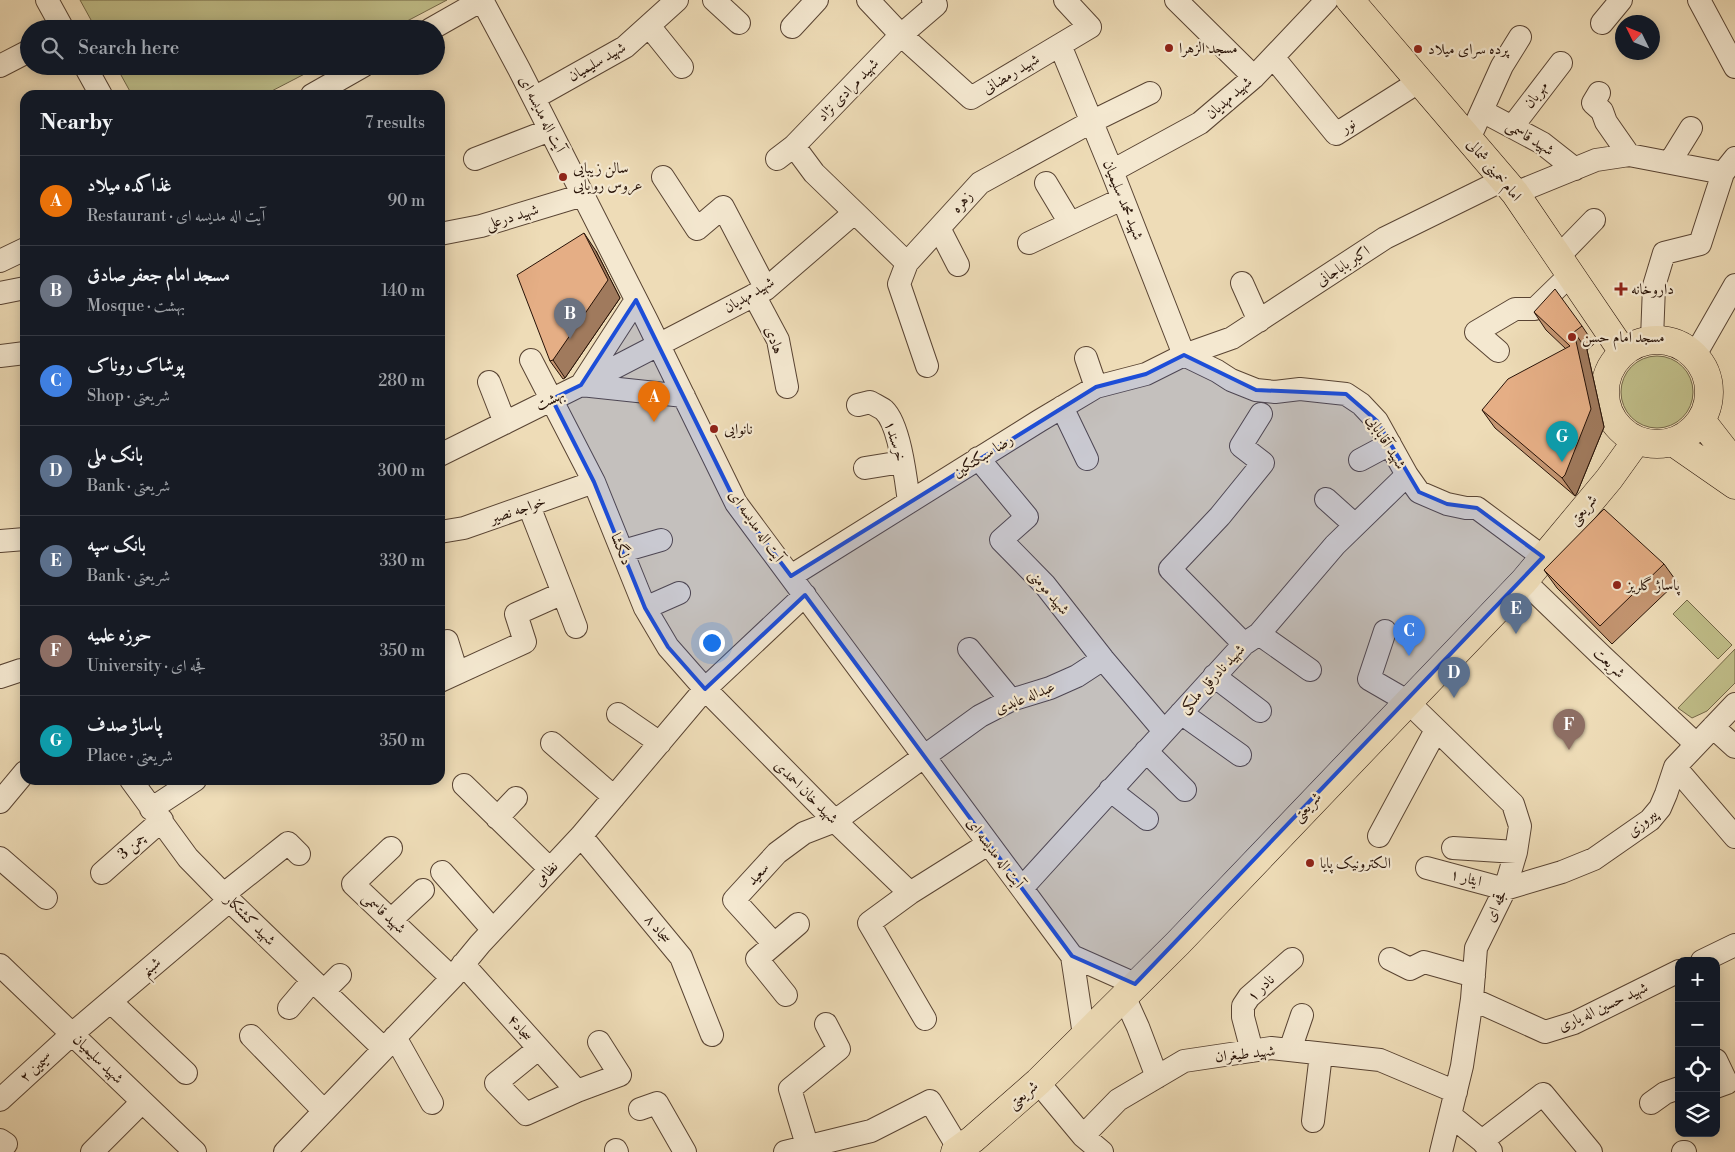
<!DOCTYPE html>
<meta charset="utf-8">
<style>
body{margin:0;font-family:"Libre Bodoni",Amiri,serif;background:#242831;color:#f1f3f6}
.controls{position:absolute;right:15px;bottom:15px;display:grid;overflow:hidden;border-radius:10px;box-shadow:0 2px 12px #0003}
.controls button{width:45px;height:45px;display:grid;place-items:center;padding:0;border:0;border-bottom:1px solid #363941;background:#171b24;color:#f1f3f6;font:25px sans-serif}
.compass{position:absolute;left:1615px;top:15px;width:45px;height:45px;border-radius:50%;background:#171b24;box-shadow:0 2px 12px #0003;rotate:313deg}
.you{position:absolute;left:711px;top:642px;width:18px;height:18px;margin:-12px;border:4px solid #fff;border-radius:50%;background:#1a73e8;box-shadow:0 0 0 8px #1a73e833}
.badge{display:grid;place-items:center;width:32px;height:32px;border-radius:50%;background:#c59692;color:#fff;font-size:16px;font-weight:700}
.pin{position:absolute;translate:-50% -41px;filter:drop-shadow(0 1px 2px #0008)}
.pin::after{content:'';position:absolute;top:26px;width:18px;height:15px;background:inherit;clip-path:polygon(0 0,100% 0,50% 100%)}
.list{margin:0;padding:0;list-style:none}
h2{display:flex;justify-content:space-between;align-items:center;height:65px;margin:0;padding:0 20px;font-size:21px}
h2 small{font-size:16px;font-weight:400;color:#9ea1a6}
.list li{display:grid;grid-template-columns:32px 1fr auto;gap:15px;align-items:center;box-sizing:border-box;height:90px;padding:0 20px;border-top:1px solid #363941}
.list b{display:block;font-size:19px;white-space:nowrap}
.list p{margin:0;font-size:16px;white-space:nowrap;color:#9ea1a6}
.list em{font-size:16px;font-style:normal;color:#9ea1a6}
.icon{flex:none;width:28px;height:28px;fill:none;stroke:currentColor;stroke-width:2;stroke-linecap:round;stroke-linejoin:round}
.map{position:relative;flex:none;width:1735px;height:1152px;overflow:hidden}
.search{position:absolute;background:#171b24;box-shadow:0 2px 12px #0003;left:20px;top:20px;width:425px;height:55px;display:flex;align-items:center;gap:12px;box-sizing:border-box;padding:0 18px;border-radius:28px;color:#9ea1a6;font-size:19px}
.panel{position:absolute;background:#171b24;box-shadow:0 2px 12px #0003;left:20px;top:90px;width:425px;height:695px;border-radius:15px}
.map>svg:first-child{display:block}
.green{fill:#c0be89;stroke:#746848}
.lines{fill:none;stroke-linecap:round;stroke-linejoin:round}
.minor-casing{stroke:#594433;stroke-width:24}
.major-casing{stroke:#271207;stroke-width:29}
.minor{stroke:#f4e8d0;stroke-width:22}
.major{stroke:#eedcb7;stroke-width:28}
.wall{fill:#c59672;stroke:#271207}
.shaded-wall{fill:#a07a5d;stroke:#271207}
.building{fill:#e5ae85;stroke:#271207}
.marked{fill:#1d4ed8;fill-opacity:0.2;stroke:#1d4ed8;stroke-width:4;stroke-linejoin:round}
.poi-dot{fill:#8f2418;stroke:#f4e8d0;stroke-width:2}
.labels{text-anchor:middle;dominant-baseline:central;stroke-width:4.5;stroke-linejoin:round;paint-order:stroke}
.poi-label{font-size:15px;fill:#271207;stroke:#f4e8d0;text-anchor:start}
.street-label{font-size:15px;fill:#271207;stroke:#f4e8d0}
</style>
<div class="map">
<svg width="1735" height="1152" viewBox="0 0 1735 1152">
<rect width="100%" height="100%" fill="#eedcb7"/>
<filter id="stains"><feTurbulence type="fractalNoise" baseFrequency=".004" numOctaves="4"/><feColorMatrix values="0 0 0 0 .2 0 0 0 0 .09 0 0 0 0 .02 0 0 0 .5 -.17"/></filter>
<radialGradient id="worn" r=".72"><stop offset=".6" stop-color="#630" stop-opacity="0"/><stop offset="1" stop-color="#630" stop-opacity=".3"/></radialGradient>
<path class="green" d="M80 0H447L392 29H96Z
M116 66H320L264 95H132Z
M1621 392a36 36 0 1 1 72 0a36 36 0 1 1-72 0Z
M1687 600 1732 645 1718 659 1673 614Z
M1735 649V683L1707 711 1692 718 1678 708Z"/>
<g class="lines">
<defs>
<path id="minor" d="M47 0 63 29
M482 0 519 69 647 321 736 503 1072 956 1135 984
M714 0 739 23
M868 0 901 35 971 98 1090 27 1065 0
M1176 0 1254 77
M1699 0 1735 67
M1602 23 1621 0
M649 26 682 67
M792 27 817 0
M431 29 482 0
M1060 45 1112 171 1184 355
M1273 57 1336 134 1420 81
M0 66 29 51
M85 66 101 95
M1599 93 1593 103 1602 111 1606 122 1629 155
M312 95 363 66
M534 98 625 47 677 0
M1482 111 1542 143 1575 169
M1512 127 1561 63
M1469 139 1502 66 1520 37
M794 146 814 173 907 263 980 183 1091 122 1150 93
M475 159 550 130
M777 159 794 146 901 35 936 5 933 0
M1670 162 1691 128
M1112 171 1200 123 1254 77 1327 0
M663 177 697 229 723 207 766 289
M1046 183 1070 223
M1515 193 1596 160 1629 155 1723 173 1735 158
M939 228 958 265
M440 234 481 226 583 195
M1029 243 1122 199
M1559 256 1594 220
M0 261 25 249
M907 263 899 284 927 366
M1242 283 1259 321
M0 293 25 288
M754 295 778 340 787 387
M636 300 581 385 684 396
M1652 339 1654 286 1664 253 1700 244 1723 173
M1498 351 1476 332 1515 309H1535L1571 274
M1184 355 1217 371 1231 380 1256 390 1275 392 1300 389 1346 394 1361 404 1377 421 1407 475 1419 492 1447 504 1466 508H1477L1543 557
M1695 355 1735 285
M0 356 25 353
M1086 358 1096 387
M531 360 594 482 645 608 668 647 705 689 835 821 910 893
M489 382 505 423
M858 405 870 402C875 405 880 407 884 410 900 425 906 480 909 502
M1062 407 1087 459
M440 455 581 385 766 289 854 213
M978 458 1027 517 1001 540 1045 585 1103 659 1164 731
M1360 460 1390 444
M865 468 902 462
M1326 499 1355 525
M440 532 464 528 594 482
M0 541 25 539
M623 551 661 540
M791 576 1039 421 1096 387 1146 374 1184 355 1232 338 1385 238 1503 180
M1524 581 1603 657 1696 744
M563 593 576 627
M645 608 679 593
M1385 631 1369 679 1407 701 1513 804 1520 826 1516 852 1505 889 1476 948 1472 999 1462 1066 1441 1152
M1259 634 1310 670
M447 641 457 673
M1244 644 1170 569 1220 516 1263 463 1241 446 1261 414
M969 649 1011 700
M1214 676 1260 711
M0 677 21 670
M440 681 525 642 516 614 563 593 529 506
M1181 713 1240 755
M618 714 660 743
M1713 727 1735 747
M552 743 614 797
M1146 751 1185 790
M1675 767 1735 837
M131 780 188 858 232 903 384 1049
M464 785 550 869
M1110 790 1147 819
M0 802 25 772
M151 809 195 780
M497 818 516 798
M581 836 681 957 712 1035
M1379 836 1436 730
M391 848 353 884 452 978
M1453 848 1516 852
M0 858 46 898
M1427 868 1505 889 1562 872 1594 859 1650 820 1660 808 1666 794 1675 767 1735 704
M442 872 493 930
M102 873 162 820
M1022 888 1244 644 1259 634 1335 545 1407 475
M224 894 288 843 299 854
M391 920 423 890
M774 944 734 900 777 853 804 833 835 821 980 716 1011 700 1050 688 1077 676 1103 659
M1072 956 1084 1035
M1390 959 1410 969 1424 962 1474 976
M1702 961 1735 945
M463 964 577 1091
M0 965 195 1152
M324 991 340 975
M786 995 757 959 798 924
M1124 996 1138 1027 1157 1077
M1472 999 1545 1032 1574 1023 1679 971
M111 1002 186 1073
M289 1008 312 981
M925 1019 869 923 910 893 988 844
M251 1036 324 1111
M395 1037 432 1103
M538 1049 496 1083 526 1114 577 1091 620 1075 599 1042
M1290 1050 1302 1015
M1252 1051 1243 1017V1006L1249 997 1292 959
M1716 1060 1727 1083 1716 1087
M1038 1082 1083 1136 1102 1152
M0 1100 72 1034 230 900
M1651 1103 1665 1093 1679 1088
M640 1109 657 1103 685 1152
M1450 1115 1482 1141 1491 1151
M1313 1121 1321 1054
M1083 1136 1118 1100 1184 1061 1271 1048 1380 1060 1456 1092
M0 1140 6 1144
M1482 1141 1543 1094 1591 1152
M807 1145 790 1089 839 1049 826 1024
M616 1150 617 1152
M92 1152 142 1102
M285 1152 452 978 480 944 581 836 705 689 805 595
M785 1152 871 1131 930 1101 959 1149
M1683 1152H1685"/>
<path id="major" d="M1350 0 1515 193 1623 352
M1605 392a52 52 0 1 1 104 0a52 52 0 1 1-104 0Z
M1701 420 1735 464
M1673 442 1735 485
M955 1152 973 1139 1038 1082 1178 943 1524 581 1609 479 1637 440"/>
</defs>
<use href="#minor" class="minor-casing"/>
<use href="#major" class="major-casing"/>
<use href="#minor" class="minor"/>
<use href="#major" class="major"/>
</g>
<path class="wall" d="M596 251 620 298 565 378 563 379 550 361Z
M1534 312 1582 326 1594 344 1587 350 1604 427 1577 493 1575 496 1495 428 1482 410 1566 349 1546 330Z
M1664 564 1677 582 1612 644 1557 588 1544 570Z"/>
<path class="shaded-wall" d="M584 233 596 251 620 298 565 378 553 360Z
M1574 332 1587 350 1604 427 1577 493 1575 496 1562 478Z"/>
<path class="building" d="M584 233 608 280 553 360 550 361 517 275Z
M1555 289 1582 326 1574 332 1591 409 1565 475 1562 478 1482 410 1508 379 1570 346 1534 312Z
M1604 509 1664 564 1600 626 1544 570Z"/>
<path class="marked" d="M636 300 736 503 791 576 1096 387 1146 374 1184 355 1256 390 1346 394 1377 421 1419 492 1447 504 1477 508 1543 557 1135 984 1072 956 805 595 705 689 668 647 645 608 594 482 552 399 581 385Z"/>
<g class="poi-dot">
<circle cx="1169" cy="48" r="5"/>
<circle cx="1418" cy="49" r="5"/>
<circle cx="563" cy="177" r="5"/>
<path d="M1618.5 281.5h5v5h5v5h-5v5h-5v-5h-5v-5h5z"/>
<circle cx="1572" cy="337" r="5"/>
<circle cx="714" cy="429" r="5"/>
<circle cx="1617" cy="585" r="5"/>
<circle cx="1310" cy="863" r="5"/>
</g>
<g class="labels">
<g class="poi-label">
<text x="1179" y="48">مسجد الزهرا</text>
<text x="1428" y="49">پرده سرای میلاد</text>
<text x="573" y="168">سالن زیبایی<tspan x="573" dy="17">عروس رویایی</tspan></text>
<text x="1631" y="289">داروخانه</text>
<text x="1582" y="337">مسجد امام حسن</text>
<text x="724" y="429">نانوایی</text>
<text x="1627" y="585">پاساژ گلریز</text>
<text x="1320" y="863">الکترونیک پایا</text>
</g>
<g class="street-label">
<text transform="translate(597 62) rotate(-30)">شهید سلیمیان</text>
<text transform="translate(1011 74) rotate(-31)">شهید رمضانی</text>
<text transform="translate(848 90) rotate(-46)">شهید مرادی نژاد</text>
<text transform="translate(1536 95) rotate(-53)">مهربان</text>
<text transform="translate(1229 98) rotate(-41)">شهید مهدیان</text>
<text transform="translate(542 114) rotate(63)">آیت اله مدیسه ای</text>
<text transform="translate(1348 126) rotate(-32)">نور</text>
<text transform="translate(1530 138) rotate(32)">شهید قاسمی</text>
<text transform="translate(1494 170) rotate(50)">امام خمینی شمالی</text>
<text transform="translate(1123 200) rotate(68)">شهید محمد سلیمیان</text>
<text transform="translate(962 202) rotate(-48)">زهره</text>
<text transform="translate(512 217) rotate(-17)">شهید درعلی</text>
<text transform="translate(1343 266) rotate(-33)">اکبر باباجانی</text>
<text transform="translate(749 295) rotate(-31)">شهید مهدیان</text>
<text transform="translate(774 340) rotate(70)">هادی</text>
<text transform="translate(550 400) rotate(-26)">بهشت</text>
<text transform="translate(895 441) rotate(73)">خرسند۱</text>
<text transform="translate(1386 442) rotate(58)">شهید آقابابایی</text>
<text transform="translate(983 456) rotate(-32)">رضا سبکتکین</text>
<text transform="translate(518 510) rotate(-19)">خواجه نصیر</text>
<text transform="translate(1583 510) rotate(-50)">شریعتی</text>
<text transform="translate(756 526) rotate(55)">آیت اله مدیسه ای</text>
<text transform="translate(621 549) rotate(68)">دلگشا</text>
<text transform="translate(1049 592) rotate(50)">شهید مومنی</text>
<text transform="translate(1609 663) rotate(43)">شریعت</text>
<text transform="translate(1212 679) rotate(-47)">شهید نادرقلی ملکی</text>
<text transform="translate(1025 698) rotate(-22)">عبداله عابدی</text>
<text transform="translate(806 792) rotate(45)">شهید خان احمدی</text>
<text transform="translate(1307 807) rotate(-47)">شریعتی</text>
<text transform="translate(1642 823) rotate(-41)">پیروزی</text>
<text transform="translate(132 846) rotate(-41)">چمن 3</text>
<text transform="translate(995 853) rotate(53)">آیت اله مدیسه ای</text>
<text transform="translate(546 874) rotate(-47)">نظامی</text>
<text transform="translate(758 874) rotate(-48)">سعید</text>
<text transform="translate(1466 878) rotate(15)">ایثار ۱</text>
<text transform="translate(1496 906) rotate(-65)">قجه ای</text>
<text transform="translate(384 913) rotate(43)">شهید قاسمی</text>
<text transform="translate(250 920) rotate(45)">شهید کشتکار</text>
<text transform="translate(658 929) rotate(50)">سجاد ۸</text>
<text transform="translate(151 967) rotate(-40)">شبنم</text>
<text transform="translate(1261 988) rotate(-44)">نادر ۱</text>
<text transform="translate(1603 1007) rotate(-25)">شهید حسین اله یاری</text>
<text transform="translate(520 1028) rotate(49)">سجاد۴</text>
<text transform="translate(1245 1054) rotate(-6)">شهید طیغران</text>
<text transform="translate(98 1059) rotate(44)">شهید سلیمیان</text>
<text transform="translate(36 1067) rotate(-42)">سیمین ۲</text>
<text transform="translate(1023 1095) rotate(-41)">شریعتی</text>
</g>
</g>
<rect width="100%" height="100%" filter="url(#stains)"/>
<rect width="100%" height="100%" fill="url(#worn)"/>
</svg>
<div class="controls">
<button>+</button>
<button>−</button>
<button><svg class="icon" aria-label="locate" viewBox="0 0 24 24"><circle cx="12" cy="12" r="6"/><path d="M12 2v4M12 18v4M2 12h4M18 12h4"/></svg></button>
<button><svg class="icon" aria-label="layers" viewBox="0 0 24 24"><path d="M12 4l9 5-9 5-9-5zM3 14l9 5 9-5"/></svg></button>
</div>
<svg class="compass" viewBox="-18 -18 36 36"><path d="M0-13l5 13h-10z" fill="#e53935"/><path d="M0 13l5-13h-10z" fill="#9ea1a6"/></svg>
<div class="you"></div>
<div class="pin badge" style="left:654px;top:422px;background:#e8710a">A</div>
<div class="pin badge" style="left:570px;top:339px;background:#6b7280">B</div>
<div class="pin badge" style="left:1409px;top:656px;background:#3f7fe0">C</div>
<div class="pin badge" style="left:1454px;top:698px;background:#5c6f8a">D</div>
<div class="pin badge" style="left:1516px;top:634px;background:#5c6f8a">E</div>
<div class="pin badge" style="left:1569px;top:750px;background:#8d6e63">F</div>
<div class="pin badge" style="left:1562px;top:462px;background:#0f9aa8">G</div>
<div class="search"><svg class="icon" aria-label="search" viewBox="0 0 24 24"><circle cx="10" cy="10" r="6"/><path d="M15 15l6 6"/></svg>Search here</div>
<section class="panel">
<h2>Nearby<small>7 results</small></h2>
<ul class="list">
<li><span class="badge" style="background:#e8710a">A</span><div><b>غذاکده میلاد</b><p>Restaurant · آیت اله مدیسه ای</p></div><em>90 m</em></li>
<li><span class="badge" style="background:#6b7280">B</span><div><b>مسجد امام جعفر صادق</b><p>Mosque · بهشت</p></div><em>140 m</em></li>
<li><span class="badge" style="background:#3f7fe0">C</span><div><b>پوشاک روناک</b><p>Shop · شریعتی</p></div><em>280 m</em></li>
<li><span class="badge" style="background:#5c6f8a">D</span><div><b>بانک ملی</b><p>Bank · شریعتی</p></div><em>300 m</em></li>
<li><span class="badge" style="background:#5c6f8a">E</span><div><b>بانک سپه</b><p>Bank · شریعتی</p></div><em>330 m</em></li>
<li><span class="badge" style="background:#8d6e63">F</span><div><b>حوزه علمیه</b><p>University · قجه ای</p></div><em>350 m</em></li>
<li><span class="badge" style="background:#0f9aa8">G</span><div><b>پاساژ صدف</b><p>Place · شریعتی</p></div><em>350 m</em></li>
</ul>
</section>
</div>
